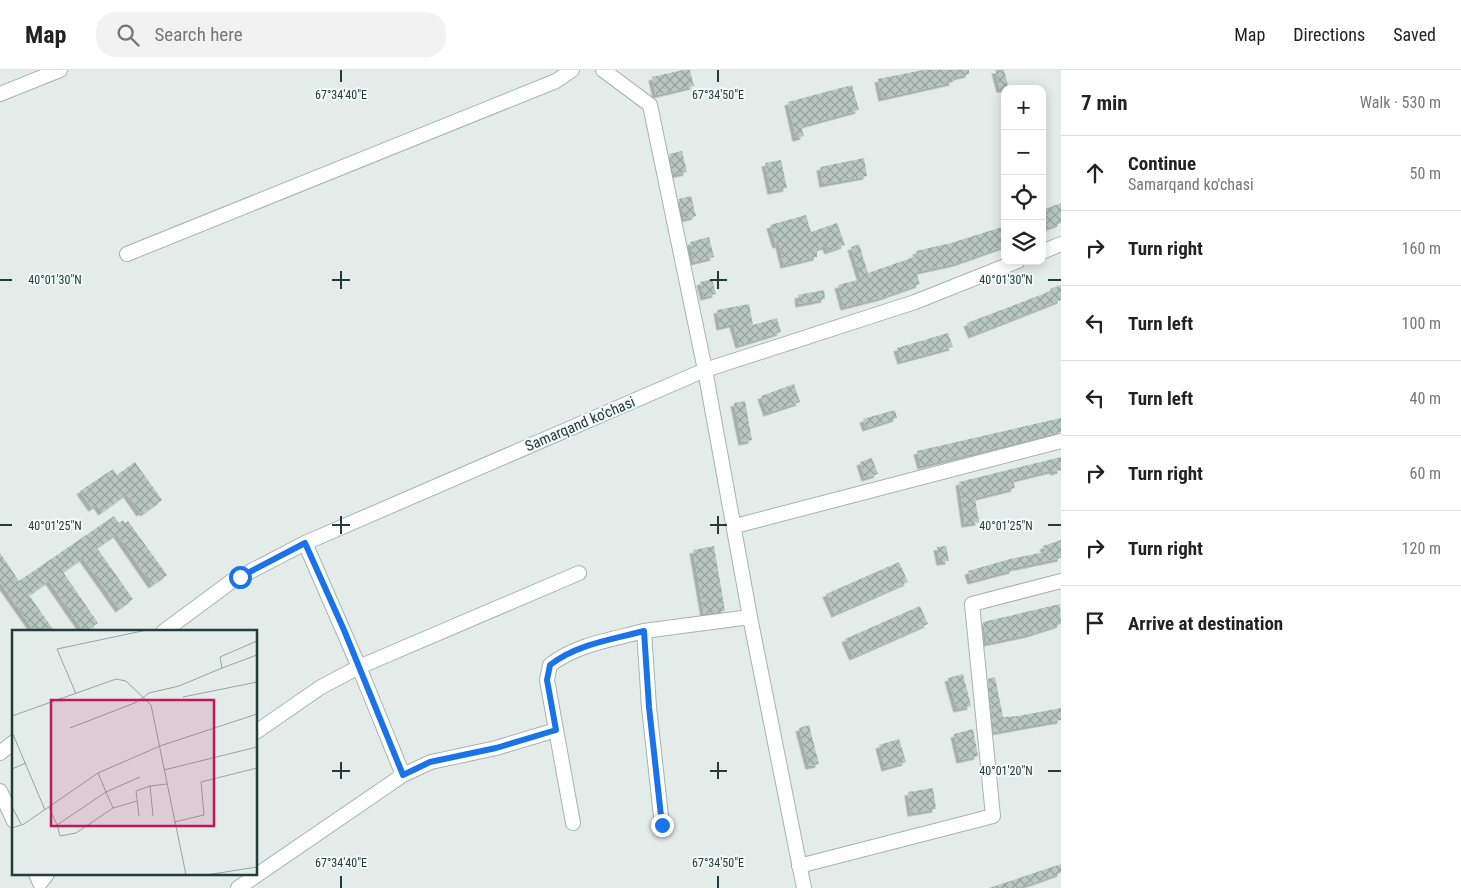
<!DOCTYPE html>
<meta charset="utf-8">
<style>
body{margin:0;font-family:"Roboto Condensed",sans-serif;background:#f2f2f2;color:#222}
.controls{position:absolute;right:15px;top:15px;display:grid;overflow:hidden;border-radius:10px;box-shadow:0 2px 12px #0003}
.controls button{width:45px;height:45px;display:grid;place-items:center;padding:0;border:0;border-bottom:1px solid #e0e0e0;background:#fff;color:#222;font:25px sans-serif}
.stop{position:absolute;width:15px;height:15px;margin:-11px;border:4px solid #1a73e8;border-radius:50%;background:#fff}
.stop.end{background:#1a73e8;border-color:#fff;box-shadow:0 1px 5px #0008}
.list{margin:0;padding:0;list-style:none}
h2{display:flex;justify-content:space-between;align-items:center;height:65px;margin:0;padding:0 20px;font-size:21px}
h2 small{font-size:16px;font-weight:400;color:#767676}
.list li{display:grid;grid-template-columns:32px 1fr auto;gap:15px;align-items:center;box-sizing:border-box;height:75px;padding:0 20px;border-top:1px solid #e0e0e0}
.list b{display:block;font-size:19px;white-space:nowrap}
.list p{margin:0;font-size:16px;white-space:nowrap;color:#767676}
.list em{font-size:16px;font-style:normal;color:#767676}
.icon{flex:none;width:28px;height:28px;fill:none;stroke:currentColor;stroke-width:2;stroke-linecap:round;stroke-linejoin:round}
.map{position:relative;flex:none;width:1061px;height:818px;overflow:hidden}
header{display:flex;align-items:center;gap:30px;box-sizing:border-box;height:70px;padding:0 25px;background:#fff;border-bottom:1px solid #e0e0e0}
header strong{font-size:24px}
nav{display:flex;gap:28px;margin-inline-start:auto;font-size:18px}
.search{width:350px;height:45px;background:#f2f2f2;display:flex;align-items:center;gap:12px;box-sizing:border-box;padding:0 18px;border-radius:20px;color:#767676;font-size:19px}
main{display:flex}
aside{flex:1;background:#fff}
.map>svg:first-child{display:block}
.building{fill:url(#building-cross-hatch);filter:url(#shadow)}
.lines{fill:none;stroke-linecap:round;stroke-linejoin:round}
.minor-casing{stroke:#a6b4b1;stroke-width:16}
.minor{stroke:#fff;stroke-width:14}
.route{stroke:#1a73e8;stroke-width:6}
.ticks{fill:none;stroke:#233c39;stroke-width:2}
.labels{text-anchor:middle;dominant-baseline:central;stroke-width:4;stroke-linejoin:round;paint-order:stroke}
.street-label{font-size:15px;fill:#233c39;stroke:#f3f9f6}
.inset-road{fill:none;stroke:#96a6a3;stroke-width:1}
.view{fill:#c2185b;fill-opacity:0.15;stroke:#c2185b;stroke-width:2.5}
.inset-edge{fill:none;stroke:#233c39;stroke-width:2.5}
.ticks-label{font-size:12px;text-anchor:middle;fill:#233c39;stroke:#f3f9f6;stroke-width:4;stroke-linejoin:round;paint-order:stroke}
</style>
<header>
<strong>Map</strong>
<div class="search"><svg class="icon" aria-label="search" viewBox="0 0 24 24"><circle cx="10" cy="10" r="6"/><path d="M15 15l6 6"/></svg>Search here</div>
<nav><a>Map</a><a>Directions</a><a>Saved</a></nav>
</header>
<main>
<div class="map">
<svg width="1061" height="818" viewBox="0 0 1061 818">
<defs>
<pattern id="building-cross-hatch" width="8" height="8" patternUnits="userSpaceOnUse" patternTransform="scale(1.25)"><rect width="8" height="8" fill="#b8c7c2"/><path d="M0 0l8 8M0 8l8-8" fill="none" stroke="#95a39f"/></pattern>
<filter id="shadow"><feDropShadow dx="-3.5" dy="3.5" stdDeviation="0" flood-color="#0004"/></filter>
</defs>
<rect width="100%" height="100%" fill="#e3ece9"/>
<path class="building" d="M683 0H690L694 16 656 25 652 7Z
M923 0H969V4L952 8 953 12 882 28 878 9Z
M995 0H1004L1009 19H1000Z
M852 15 859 40 801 56 804 66 796 68 788 32Z
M682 81 687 102 674 105 669 84Z
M864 88 867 106 823 114 820 97Z
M781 90 787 118 771 121 765 93Z
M691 126 696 146 684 149 679 129Z
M1061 133V153L1042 160V140Z
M806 145 811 162 837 153 845 175 828 181 826 176 817 179V187L784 195 779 174 776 175 770 155Z
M1005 156V176L957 193 916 202 920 214 883 227 844 237 838 215 861 209 851 177 859 174 868 203 917 186 916 181 951 173Z
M709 167 714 187 694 192 690 172Z
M712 209 716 224 704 227 700 212Z
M1061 215V230L972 265 967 253 1051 221 1050 219Z
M824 220 825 229 799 234 798 225Z
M749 234 753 255 777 248 781 262 739 275 733 254 720 257 717 240Z
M948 263 953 277 901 291 897 278Z
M794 314 800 332 767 343 761 326Z
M745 331 752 370 742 372 734 333Z
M895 340 897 348 866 358 863 349Z
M1061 348V362L921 396 917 381Z
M1061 387V400L1054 402 1053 400 1013 410 1015 418 975 428 979 452 965 454 959 412Z
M872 388 878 404 865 408 860 392Z
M135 392 162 430 144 443 143 441 140 443 127 424 102 442 97 435 92 438 80 421 113 399 117 405Z
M114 446 119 453 123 450 125 453 128 451 167 505 152 515 117 464 97 478 133 529 119 539 83 488 63 502 98 553 84 562 49 511 29 525 55 562H35L0 512V483L19 511Z
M1061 470V488L1013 498V500L971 511 968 501 1010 489 1045 482 1043 476Z
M714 476 725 541 704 544 693 480Z
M946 476 949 491 940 492 937 477Z
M899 492 908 512 835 544 826 524Z
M1060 534 1061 554 1030 564 987 573 983 552Z
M920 536 928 554 853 587 845 569Z
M963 604 971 636 957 639 948 608Z
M995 607 1003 647 1018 646 1061 638V650L994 662 988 609Z
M809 655 819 694 809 696 799 658Z
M973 659 978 686 960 690 954 664Z
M899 669 906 692 885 698 879 675Z
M933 718 936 739 911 743 908 722Z
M1061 794V803L1036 812 1017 818H989Z"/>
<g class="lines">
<defs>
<path id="minor" d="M603 0 650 35 705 300 750 547 804 818
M0 24 60 0
M1042 182 1061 174
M127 184 556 11 572 0
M735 456 1061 371
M644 561 750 547
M163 562 232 511 305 473 705 300 915 232 1018 191
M256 662 321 617 359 597 305 473
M0 683 14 672
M403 705 359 597 579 503
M0 721 14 751
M573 753 547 610 550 595C577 574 611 570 644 561L649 637 662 755
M799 796 993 746 972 534 1061 511
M36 804 40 813 47 804
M238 818 403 705 431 692 496 678 556 660"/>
</defs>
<use href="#minor" class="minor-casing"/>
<use href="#minor" class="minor"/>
</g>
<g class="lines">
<path class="route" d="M240 507 305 473 344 560 403 705 430 692 496 678 556 660 547 610 550 595C577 574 611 570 644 561L649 637 662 755"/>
</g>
<path class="ticks" d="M341 0V12M718 0V12M341 201V219M718 201V219M0 210H12M332 210H350M710 210H727M1048 210H1061M341 446V464M718 446V464M0 455H12M332 455H350M710 455H727M1048 455H1061M341 692V709M718 692V709M332 701H350M710 701H727M1048 701H1061M341 806V818M718 806V818"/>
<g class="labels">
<g class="street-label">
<text transform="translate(580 354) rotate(-23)">Samarqand ko'chasi</text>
</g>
</g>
<g transform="translate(12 560)">
<rect width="245" height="245" fill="#e3ece9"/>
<path class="inset-road" d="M210 38 245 25M64 64 45 19 135 0M171 67 245 52M0 86 104 49 114 51 139 75 174 245M58 98 125 72 137 63 167 56 210 38 208 27 245 11M0 102 33 180M0 139 14 133M152 140 245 117M138 156 155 154M0 177 9 194M37 177 45 195 94 162 86 143M101 178 94 162 128 147M127 186 124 161 138 156 141 186M162 192 192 185 189 152 245 138M45 195 48 206 64 203 101 178 125 171M0 198 12 194 86 143 148 116 245 84M194 245 245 237"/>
<path class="view" d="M39 70H202V196H39Z"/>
<rect width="245" height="245" class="inset-edge"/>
</g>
<g class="ticks-label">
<text x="341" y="29">67°34'40"E</text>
<text x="718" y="29">67°34'50"E</text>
<text x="55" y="214">40°01'30"N</text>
<text x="1006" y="214">40°01'30"N</text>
<text x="55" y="460">40°01'25"N</text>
<text x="1006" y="460">40°01'25"N</text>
<text x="1006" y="705">40°01'20"N</text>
<text x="341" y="797">67°34'40"E</text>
<text x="718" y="797">67°34'50"E</text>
</g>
</svg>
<div class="controls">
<button>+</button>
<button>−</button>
<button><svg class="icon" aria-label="locate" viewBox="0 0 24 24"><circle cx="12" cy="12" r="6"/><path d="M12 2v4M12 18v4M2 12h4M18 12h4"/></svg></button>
<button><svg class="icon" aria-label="layers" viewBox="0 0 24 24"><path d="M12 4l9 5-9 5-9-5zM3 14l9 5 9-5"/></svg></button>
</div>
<div class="stop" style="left:240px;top:507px"></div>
<div class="stop end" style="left:662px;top:755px"></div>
</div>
<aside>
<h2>7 min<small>Walk · 530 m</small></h2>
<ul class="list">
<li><svg class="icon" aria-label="ahead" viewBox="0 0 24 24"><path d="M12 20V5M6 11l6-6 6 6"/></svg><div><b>Continue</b><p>Samarqand ko'chasi</p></div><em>50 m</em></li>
<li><svg class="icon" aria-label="right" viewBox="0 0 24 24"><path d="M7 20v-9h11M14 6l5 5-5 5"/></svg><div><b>Turn right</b></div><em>160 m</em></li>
<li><svg class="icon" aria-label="left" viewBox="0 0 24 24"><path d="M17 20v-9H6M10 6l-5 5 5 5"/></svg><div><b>Turn left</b></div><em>100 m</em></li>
<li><svg class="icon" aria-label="left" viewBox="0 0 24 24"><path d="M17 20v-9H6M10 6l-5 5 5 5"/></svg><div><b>Turn left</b></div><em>40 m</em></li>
<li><svg class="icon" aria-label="right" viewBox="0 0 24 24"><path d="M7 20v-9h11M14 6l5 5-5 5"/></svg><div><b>Turn right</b></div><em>60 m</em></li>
<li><svg class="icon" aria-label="right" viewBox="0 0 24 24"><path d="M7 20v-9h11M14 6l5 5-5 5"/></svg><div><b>Turn right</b></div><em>120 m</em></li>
<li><svg class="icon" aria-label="arrive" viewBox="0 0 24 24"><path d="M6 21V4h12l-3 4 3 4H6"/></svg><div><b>Arrive at destination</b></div></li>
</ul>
</aside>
</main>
